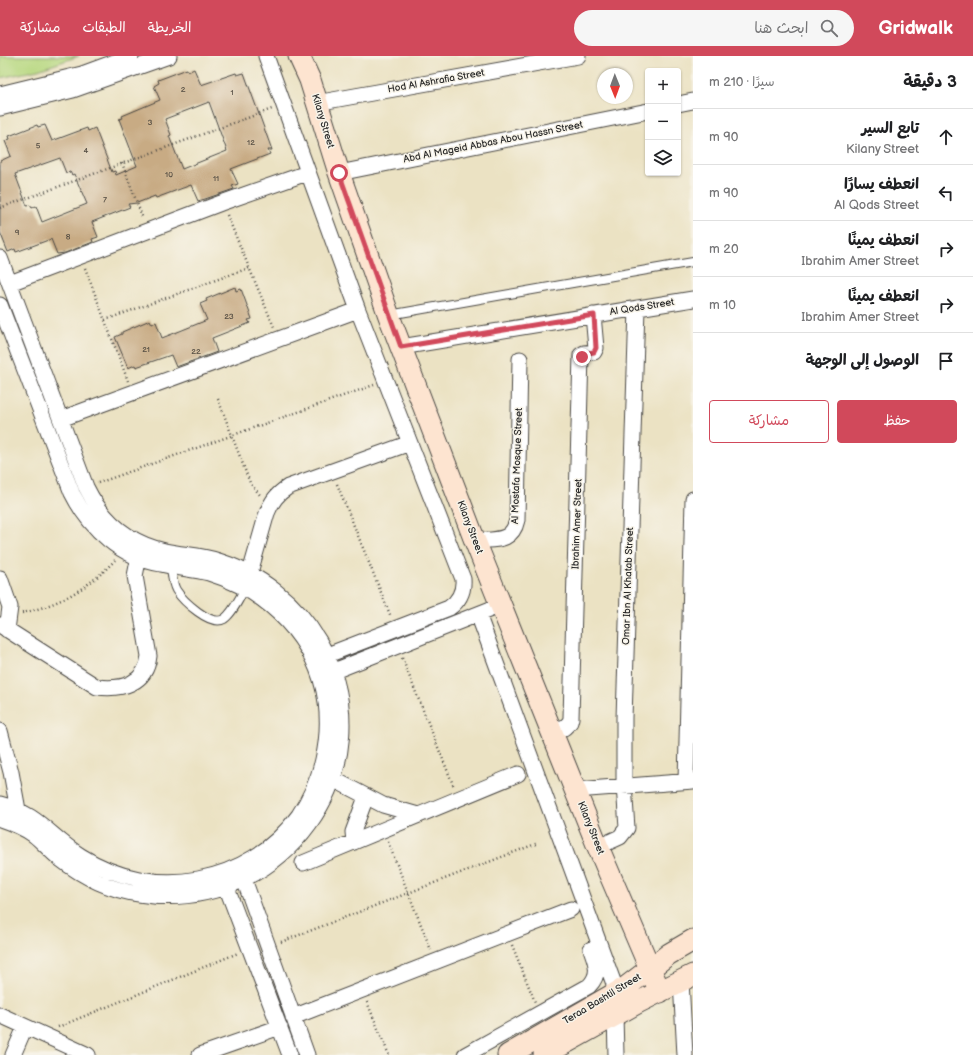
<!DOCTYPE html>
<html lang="ar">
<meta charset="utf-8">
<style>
body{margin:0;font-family:"Balsamiq Sans","Playpen Sans Arabic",sans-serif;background:#f6f6f6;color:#202124;direction:rtl}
.controls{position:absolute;right:12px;top:12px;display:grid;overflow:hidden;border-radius:4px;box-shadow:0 1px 3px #0004}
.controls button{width:36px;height:36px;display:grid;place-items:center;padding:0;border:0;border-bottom:1px solid #e0e0e0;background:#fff;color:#202124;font:20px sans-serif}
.compass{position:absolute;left:597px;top:12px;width:36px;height:36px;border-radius:50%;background:#fff;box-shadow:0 1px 3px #0004;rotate:179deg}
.stop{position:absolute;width:12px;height:12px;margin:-9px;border:3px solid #d1495b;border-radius:50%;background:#fff}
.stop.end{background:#d1495b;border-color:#fff;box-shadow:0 1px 4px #0008}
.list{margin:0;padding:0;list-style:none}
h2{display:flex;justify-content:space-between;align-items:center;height:52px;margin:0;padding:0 16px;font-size:17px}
h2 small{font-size:13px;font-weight:400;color:#757577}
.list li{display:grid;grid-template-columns:26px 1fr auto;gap:12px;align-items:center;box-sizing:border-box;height:56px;padding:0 16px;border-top:1px solid #e0e0e0}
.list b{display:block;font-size:15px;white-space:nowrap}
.list p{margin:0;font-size:13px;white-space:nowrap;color:#757577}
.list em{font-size:13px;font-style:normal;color:#757577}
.actions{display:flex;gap:8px;padding:12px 16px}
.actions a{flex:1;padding:9px 0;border:1px solid #d1495b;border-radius:4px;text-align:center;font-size:14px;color:#d1495b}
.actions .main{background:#d1495b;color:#fff}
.icon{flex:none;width:22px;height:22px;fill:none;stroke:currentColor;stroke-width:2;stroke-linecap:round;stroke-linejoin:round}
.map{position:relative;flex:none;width:693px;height:999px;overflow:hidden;direction:ltr}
header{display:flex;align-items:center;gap:24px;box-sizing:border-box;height:56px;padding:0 20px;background:#d1495b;color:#fff}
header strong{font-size:19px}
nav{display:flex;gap:22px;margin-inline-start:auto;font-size:14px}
.search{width:280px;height:36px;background:#f6f6f6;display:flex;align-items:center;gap:10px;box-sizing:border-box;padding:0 14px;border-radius:22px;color:#757577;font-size:15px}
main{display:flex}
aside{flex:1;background:#fff}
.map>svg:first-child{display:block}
.green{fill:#b7d880;stroke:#718256}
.building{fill:#c8ab84;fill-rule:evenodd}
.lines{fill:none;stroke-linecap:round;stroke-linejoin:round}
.lane-casing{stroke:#484642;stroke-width:10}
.street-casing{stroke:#484642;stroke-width:17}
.secondary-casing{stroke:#484642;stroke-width:23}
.path{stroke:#484642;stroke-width:2.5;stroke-dasharray:1 3;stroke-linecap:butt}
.lane{stroke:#fff;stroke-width:8}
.street{stroke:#fff;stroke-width:15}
.secondary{stroke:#fde4d0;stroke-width:21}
.route{stroke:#d1495b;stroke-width:5}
.labels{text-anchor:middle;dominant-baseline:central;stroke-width:3;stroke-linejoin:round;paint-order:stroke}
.number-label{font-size:8px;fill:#524b41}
.street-label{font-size:10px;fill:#2b2b2b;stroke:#f7f3e8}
</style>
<header>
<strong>Gridwalk</strong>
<div class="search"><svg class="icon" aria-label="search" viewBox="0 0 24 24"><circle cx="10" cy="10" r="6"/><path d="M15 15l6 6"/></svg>ابحث هنا</div>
<nav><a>الخريطة</a><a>الطبقات</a><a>مشاركة</a></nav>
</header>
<main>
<aside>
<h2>3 دقيقة<small>سيرًا · 210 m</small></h2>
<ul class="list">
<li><svg class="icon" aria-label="ahead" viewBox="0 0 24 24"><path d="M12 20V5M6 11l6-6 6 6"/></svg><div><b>تابع السير</b><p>Kilany Street</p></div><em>90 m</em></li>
<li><svg class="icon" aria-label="left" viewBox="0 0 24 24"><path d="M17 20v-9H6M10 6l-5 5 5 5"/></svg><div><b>انعطف يسارًا</b><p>Al Qods Street</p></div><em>90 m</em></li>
<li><svg class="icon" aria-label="right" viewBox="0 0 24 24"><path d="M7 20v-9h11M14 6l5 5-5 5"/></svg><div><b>انعطف يمينًا</b><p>Ibrahim Amer Street</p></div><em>20 m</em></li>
<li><svg class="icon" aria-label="right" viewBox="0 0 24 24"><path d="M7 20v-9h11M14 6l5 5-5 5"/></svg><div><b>انعطف يمينًا</b><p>Ibrahim Amer Street</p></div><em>10 m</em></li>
<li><svg class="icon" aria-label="arrive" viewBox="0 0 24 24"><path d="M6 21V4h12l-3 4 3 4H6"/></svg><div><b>الوصول إلى الوجهة</b></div></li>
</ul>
<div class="actions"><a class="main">حفظ</a><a>مشاركة</a></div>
</aside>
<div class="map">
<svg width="693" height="999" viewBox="0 0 693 999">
<rect width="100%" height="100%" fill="#f7f3e8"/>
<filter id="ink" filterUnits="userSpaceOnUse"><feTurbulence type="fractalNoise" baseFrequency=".025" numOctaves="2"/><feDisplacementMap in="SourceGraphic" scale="8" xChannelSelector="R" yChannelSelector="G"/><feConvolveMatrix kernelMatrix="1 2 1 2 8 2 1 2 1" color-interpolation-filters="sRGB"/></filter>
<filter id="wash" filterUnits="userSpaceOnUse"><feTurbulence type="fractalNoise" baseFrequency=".012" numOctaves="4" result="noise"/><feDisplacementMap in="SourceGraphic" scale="16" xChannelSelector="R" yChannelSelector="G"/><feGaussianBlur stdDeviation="0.9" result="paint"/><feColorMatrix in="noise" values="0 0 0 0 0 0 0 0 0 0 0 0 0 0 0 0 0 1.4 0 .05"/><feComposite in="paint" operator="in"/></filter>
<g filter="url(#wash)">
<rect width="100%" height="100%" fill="#ebe2c3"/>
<path class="green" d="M0 0H79L38 14 0 22Z"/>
<g id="blocks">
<path class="building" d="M187 13 188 16 194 13 201 29 236 17 237 19 244 17 272 94H268L270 98 231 113 238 128 232 130 234 133 205 143 198 145 191 129 156 142 155 140 137 147 128 148 130 151 92 166 98 181 92 183 93 186 65 197 57 198 51 183 16 196 15 193 8 196 0 176V105L11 100 5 85 10 83 9 80 37 69 38 71 45 69 52 85 87 72 88 75 95 72 112 116 115 115 116 119 137 110 119 63 123 62 122 60 160 44 154 30 159 27 158 24ZM209 46 227 95 182 113 169 80 171 79 165 63ZM60 102 66 117 70 116 72 119 74 118 87 148 42 166 36 150 32 152 30 149 27 150 15 118Z
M235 231 236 235 241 233 252 263 248 264 250 267 212 282 217 296 176 311 171 299 136 311 135 309 128 312 115 281 122 278V276L150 264 152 268 156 266 162 282 180 275 207 264 200 248 207 245 206 243Z"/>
</g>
</g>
<g filter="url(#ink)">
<use href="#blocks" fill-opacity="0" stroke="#484642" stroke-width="1"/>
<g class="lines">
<defs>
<path id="lane" d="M389 259 693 206
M171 510C172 518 172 527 176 534 183 545 211 571 224 563 233 557 240 541 245 532"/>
<path id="street" d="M266 0 358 254 463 523C464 536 459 545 449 552L317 603
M0 38 82 18 131 0
M316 47 578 0
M678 48 693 45
M0 52 73 34 169 0
M339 117 648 55
M0 202 86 431C102 464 129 487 165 495 183 499 201 499 219 505 260 518 297 547 319 585 392 711 280 862 139 838 110 834 82 820 59 802 50 795 43 786 34 779 24 772 12 767 0 763
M10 227 221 147 307 117
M0 249 72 437C90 473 121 501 161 508 177 512 193 513 209 517 269 535 317 584 326 646 331 686 321 726 299 759 249 829 153 846 81 800 50 781 39 758 0 748
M401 291 693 243
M61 363 358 254
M475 485C495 483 512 487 517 464L520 303
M0 522 10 551 7 574
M247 527 267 457C272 445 277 438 288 431L410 387
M478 558 617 936
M0 569 97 631C122 634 146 628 149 600L135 520 137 510 141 503
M324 619 501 549
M552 672H564L570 666 571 662 581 299 584 297 594 296 596 292 593 259
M0 675 11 716 18 754
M333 723 383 749 418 759
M686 725 693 443
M576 734 693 725
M354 786 353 776 366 741
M598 791 620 781 627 772 624 729V662L637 252
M303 807 518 718
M241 815 307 999
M223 822 290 999
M681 925 685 999
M0 959 88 999
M615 959 616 999
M293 961 571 853
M13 999 25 971
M200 999 280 971
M465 999 589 930C601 918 596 907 591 893"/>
<path id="secondary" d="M299 0 310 24 339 117 389 260 475 485 598 791 660 936
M508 999 626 931 669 898 693 884
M544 999 639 946 693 919"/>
</defs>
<use href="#lane" class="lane-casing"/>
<use href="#street" class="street-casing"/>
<use href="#secondary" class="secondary-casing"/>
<path class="path" d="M122 107 143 163
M0 152 272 53
M227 159 274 271
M85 212 128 325
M105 264 249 212
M218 343 250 427 260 439
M98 427 374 329
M337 428 391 561
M22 557C59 549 89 532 115 504
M402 602 454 731
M388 786 431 894
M281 886 538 787
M512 889 535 946
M367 946 389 999
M58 971 238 897"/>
<use href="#lane" class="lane"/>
<use href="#street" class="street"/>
<use href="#secondary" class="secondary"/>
</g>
</g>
<g class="lines" filter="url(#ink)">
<path class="route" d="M339 117 401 291 594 259 596 292 594 296 582 298V301"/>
</g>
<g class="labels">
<g class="number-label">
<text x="183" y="33">2</text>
<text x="232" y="36">1</text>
<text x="150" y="66">3</text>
<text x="251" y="86">12</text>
<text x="38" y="89">5</text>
<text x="86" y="94">4</text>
<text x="169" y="118">10</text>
<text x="216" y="122">11</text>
<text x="105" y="143">7</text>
<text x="17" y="176">9</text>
<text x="68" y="180">8</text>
<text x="229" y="260">23</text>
<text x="146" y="293">21</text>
<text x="196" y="295">22</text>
</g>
<g class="street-label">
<text transform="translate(436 25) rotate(-10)">Hod Al Ashrafia Street</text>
<text transform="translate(323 65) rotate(73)">Kilany Street</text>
<text transform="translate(493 86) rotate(-11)">Abd Al Mageid Abbas Abou Hassn Street</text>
<text transform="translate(642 251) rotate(-9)">Al Qods Street</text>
<text transform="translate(517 410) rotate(-88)">Al Mostafa Mosque Street</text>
<text transform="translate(577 468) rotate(-88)">Ibrahim Amer Street</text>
<text transform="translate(470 471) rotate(69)">Kilany Street</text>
<text transform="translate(628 530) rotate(-88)">Omar Ibn Al Khatab Street</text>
<text transform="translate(591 772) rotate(68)">Kilany Street</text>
<text transform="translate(602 943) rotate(-31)">Teraa Bashtil Street</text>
</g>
</g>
</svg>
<div class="controls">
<button>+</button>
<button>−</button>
<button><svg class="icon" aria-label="layers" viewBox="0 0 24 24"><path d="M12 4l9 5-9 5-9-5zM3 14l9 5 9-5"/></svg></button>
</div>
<svg class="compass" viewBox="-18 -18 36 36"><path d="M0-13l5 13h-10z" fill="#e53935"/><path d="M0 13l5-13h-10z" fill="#757577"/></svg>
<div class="stop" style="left:339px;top:117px"></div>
<div class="stop end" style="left:582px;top:301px"></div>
</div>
</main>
